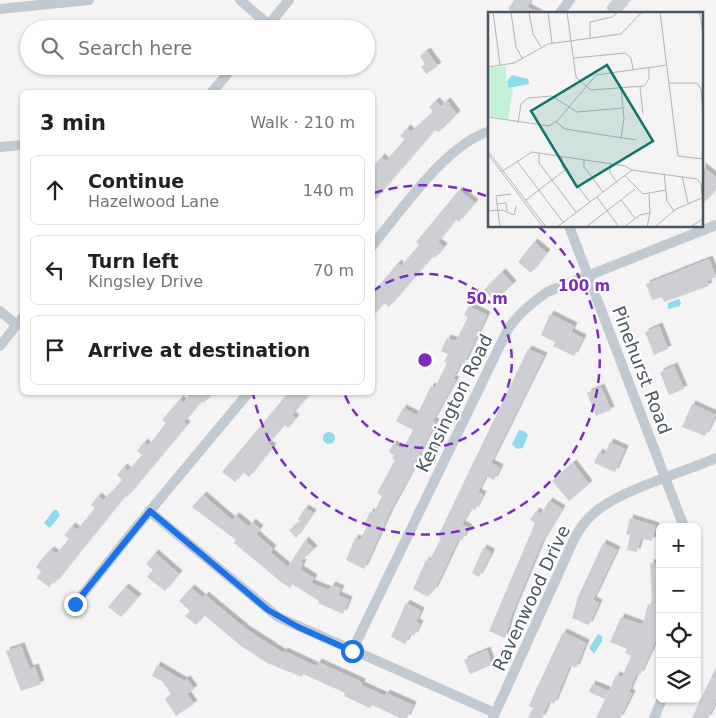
<!DOCTYPE html>
<meta charset="utf-8">
<style>
body{margin:0;font-family:"DejaVu Sans",sans-serif;background:#f6f6f6;color:#202124}
.controls{position:absolute;right:15px;bottom:15px;display:grid;overflow:hidden;border-radius:8px;box-shadow:0 1px 4px #0004}
.controls button{width:45px;height:45px;display:grid;place-items:center;padding:0;border:0;border-bottom:1px solid #e0e0e0;background:#fff;color:#202124;font:25px sans-serif}
.stop{position:absolute;width:15px;height:15px;margin:-11px;border:4px solid #1a73e8;border-radius:50%;background:#fff}
.stop.end{background:#1a73e8;border-color:#fff;box-shadow:0 1px 5px #0008}
.list{margin:0;padding:0;list-style:none}
h2{display:flex;justify-content:space-between;align-items:center;height:65px;margin:0;padding:0 20px;font-size:21px}
h2 small{font-size:16px;font-weight:400;color:#757577}
.list li{display:grid;grid-template-columns:32px 1fr auto;gap:15px;align-items:center;box-sizing:border-box;height:70px;margin:0 10px 10px;padding:0 10px;border:1px solid #e0e0e0;border-radius:8px}
.list b{display:block;font-size:19px;white-space:nowrap}
.list p{margin:0;font-size:16px;white-space:nowrap;color:#757577}
.list em{font-size:16px;font-style:normal;color:#757577}
.icon{flex:none;width:28px;height:28px;fill:none;stroke:currentColor;stroke-width:2;stroke-linecap:round;stroke-linejoin:round}
.map{position:relative;flex:none;width:716px;height:718px;overflow:hidden}
.search{position:absolute;background:#fff;box-shadow:0 1px 4px #0004;left:20px;top:20px;width:355px;height:55px;display:flex;align-items:center;gap:12px;box-sizing:border-box;padding:0 18px;border-radius:28px;color:#757577;font-size:19px}
.panel{position:absolute;background:#fff;box-shadow:0 1px 4px #0004;left:20px;top:90px;width:355px;height:305px;border-radius:8px}
.map>svg:first-child{display:block}
.water{fill:#90daee}
.building{fill:#cdcfd5;filter:url(#shadow)}
.lines{fill:none;stroke-linecap:round;stroke-linejoin:round}
.street{stroke:#c1cad2;stroke-width:10}
.route{stroke:#1a73e8;stroke-width:6}
.ring{fill:none;stroke:#7b2cbf;stroke-width:2.5;stroke-dasharray:9 6}
.labels{text-anchor:middle;dominant-baseline:central;stroke-width:4.5;stroke-linejoin:round;paint-order:stroke}
.street-label{font-size:18px;fill:#4a5661;stroke:#fff}
.inset-road{fill:none;stroke:#b1b4b9;stroke-width:1}
.view{fill:#0f766e;fill-opacity:0.15;stroke:#0f766e;stroke-width:2.5}
.inset-edge{fill:none;stroke:#4a5661;stroke-width:2.5}
.centre{fill:#7b2cbf;stroke:#fff;stroke-width:2.5}
.ring-label{font-size:15px;text-anchor:middle;font-weight:bold;fill:#7b2cbf;stroke:#fff;stroke-width:4.5;stroke-linejoin:round;paint-order:stroke}
</style>
<div class="map">
<svg width="716" height="718" viewBox="0 0 716 718">
<defs>
<filter id="shadow"><feDropShadow dx="3.5" dy="-3.5" stdDeviation="0" flood-color="#0004"/></filter>
</defs>
<rect width="100%" height="100%" fill="#f5f3f3"/>
<path class="water" d="M679 299 681 303 680 306 668 309V303Z
M519 430 524 431 528 435 523 448 517 449 512 444Z
M323 438a6 6 0 1 1 12 0a6 6 0 1 1-12 0Z
M54 510H57L60 515 50 528 44 523Z
M598 634 602 636V641L594 654 589 648Z"/>
<path class="building" d="M514 0H531L527 7 540 14H516L508 9Z
M612 0H630L619 14H613L606 8Z
M427 51 438 66 426 74 421 67 425 64 420 56Z
M436 101 441 106 447 101 457 114 439 132 435 130 372 203V169L381 157 386 161 405 139 400 136 407 128 411 132 433 112 429 107Z
M702 166 716 177V190L702 204Z
M459 190 475 203 459 222 456 219 438 242 444 247 435 258 433 256 389 307 384 303 372 317V294L398 263 401 266 419 245 416 242Z
M534 242 547 253 531 273 518 262Z
M709 259 716 277 707 281 709 286 664 302 662 297 652 300 646 284Z
M502 272 513 284 495 301 484 290Z
M469 306 487 315 464 364 461 362 453 379 456 380 433 421 436 422 418 457H420L390 512 364 569 346 560 355 538 360 540 368 524 365 523 370 512 374 513 382 496 377 493 395 460 392 459 394 455 389 452 393 444 403 449 413 430 396 421 403 408 417 415 431 386 435 388 447 363 444 362 448 354 441 351 447 338 456 341 468 317 464 315Z
M550 314 574 326 571 332 583 338 574 356 553 346 555 342 541 335Z
M659 326 668 349 654 355 645 332Z
M528 349 544 356 491 463 500 468 494 480 486 476 478 492 483 495 475 510 471 508 462 524 469 528 462 540 459 538 434 591 432 590 428 597 413 589 426 560 429 562 441 538 438 536Z
M674 366 684 389 669 395 660 372Z
M601 387 611 410 596 416 587 393Z
M191 392H213L204 403 202 401 184 422 187 425 127 497 125 496 55 583 53 582 49 587 37 578 41 571 36 567 45 555 51 550 56 554 69 539 64 535 72 526 77 530 95 508 91 505 98 496 103 500 110 494 122 480 117 475 124 467 128 471 142 455 137 451 144 442 148 446 166 423 162 420 180 399 184 403Z
M289 392H311L292 415 296 418 288 428 284 425 268 444 273 447 249 477 243 472 235 482 222 472Z
M692 404 716 415 705 436 682 427Z
M610 442 625 449 615 472 594 463 599 452 604 455Z
M573 463 589 484 569 501 552 481Z
M203 495 232 520 236 516 249 527 252 522 260 529 256 534 273 549 270 552 288 567 305 540 314 549 300 562 303 563 300 569 314 578 311 583 329 590 332 585 341 589 338 595 349 600 343 614 318 603 319 601 292 584 290 588 281 582 234 543 236 540 192 507Z
M549 501 562 509 542 542 512 614 505 638 489 631 535 523 530 520 536 511 541 514Z
M305 508 313 513 296 538 289 530 301 521 298 519Z
M630 518 656 526 652 541 641 538 637 552 627 550 630 535 626 534Z
M603 543 617 550 593 600 599 603 589 625 572 618 578 597Z
M483 548 491 552V554L479 577 472 573Z
M155 553 179 574 165 591 147 577 153 570 146 564Z
M650 563H660V627L657 638 640 675 637 673 629 692 632 694 620 718H596L605 699 589 692 592 684 609 691 616 675 622 677 631 656 625 653 627 649 610 642 621 617 640 624 643 623 648 604 652 605Z
M125 587 138 597 121 617 108 607Z
M191 588 203 598 205 595 246 629 283 653 284 651 316 666 318 662 362 682 361 685 385 696 386 693 413 705 407 718H400L372 705 370 708 344 696 345 693 303 674 302 677 267 663 241 646 204 615 196 625 185 616 190 611 179 601Z
M406 603 421 611 416 622 420 624 414 636 410 634 405 644 391 637Z
M563 632 586 643 576 668 570 665 554 704 549 701 542 718H528L533 708 529 706 534 694Z
M21 646 30 669 35 667 41 684 21 691 6 651Z
M487 650 492 665 470 674 464 660Z
M157 665 184 681 187 679 194 689 187 694 194 704 176 716 165 699 171 694 162 681 152 676Z
M716 667V701L708 718H692Z"/>
<g class="lines">
<path class="street" d="M240 0 269 25
M0 9 89 0
M559 14 570 0
M265 29 289 0
M212 92 234 66
M0 147 22 145
M569 226 684 527
M372 246C402 210 446 144 490 131
M0 311 17 325
M0 346 22 318
M149 511 278 617 495 713
M75 604 129 536 249 392
M352 651 508 329C519 313 531 303 547 292L716 225
M493 718 575 537C580 528 586 520 594 513 618 491 684 472 716 458
M654 718 662 699"/>
</g>
<g class="lines">
<path class="route" d="M75 604 150 511 268 610 298 627 352 651"/>
</g>
<g class="ring">
<path d="M373 291A87 87 0 1 1 344 393"/>
<path d="M374 193A175 175 0 0 1 489 197M539 227A175 175 0 1 1 253 393"/>
</g>
<g class="labels">
<g class="street-label">
<text transform="translate(642 370) rotate(69)">Pinehurst Road</text>
<text transform="translate(454 403) rotate(-64)">Kensington Road</text>
<text transform="translate(531 598) rotate(-65)">Ravenwood Drive</text>
</g>
</g>
<g transform="translate(488 12)">
<rect width="215" height="215" fill="#f5f3f3"/>
<path d="M17 54 19 76 25 77 20 108 0 104V56Z" fill="#c3f1d5"/>
<path d="M24 63 40 67 41 72 20 76 19 69Z" fill="#90daee"/>
<path class="inset-road" d="M5 0 12 53M23 0 28 35 34 46M41 0 45 22 53 35M60 0 64 31M79 0 88 65 103 78 156 74 161 67V56M172 0 190 144 215 147M211 0 215 18M102 26V10L124 5 130 0M86 46 137 41 143 46 145 57M0 55 26 51 60 32 133 22 154 0M181 71H209L213 77 215 101M152 75 155 102M133 77 136 106 133 126M0 105 61 114 70 108 108 63 179 53M68 110 77 117 148 128M30 111 33 92 40 86 64 84 89 100 135 96M0 139 58 215M51 141V151L88 200M0 142 55 215M74 145V154L102 190M96 148V155L115 180M29 149 75 210M122 152V161L129 170M13 160 44 140 137 154 144 158M176 161 179 189 186 199M137 164 155 182 178 178M194 164 200 191M213 172 215 191M109 185 131 215M38 188 77 158M133 188 147 206M9 192 18 191 19 199M0 199 14 198 26 203 28 194M12 215 8 184 23 182M69 215 144 158 209 167 213 172M98 215 147 177M136 215 152 203 162 201M159 215 162 201 161 182M167 215 188 197 214 186M202 215 215 207"/>
<path class="view" d="M119 53 165 129 89 175 43 99Z"/>
<rect width="215" height="215" class="inset-edge"/>
</g>
<circle cx="425" cy="360" r="8" class="centre"/>
<g class="ring-label">
<text x="584" y="291">100 m</text>
<text x="487" y="304">50 m</text>
</g>
</svg>
<div class="controls">
<button>+</button>
<button>−</button>
<button><svg class="icon" aria-label="locate" viewBox="0 0 24 24"><circle cx="12" cy="12" r="6"/><path d="M12 2v4M12 18v4M2 12h4M18 12h4"/></svg></button>
<button><svg class="icon" aria-label="layers" viewBox="0 0 24 24"><path d="M12 4l9 5-9 5-9-5zM3 14l9 5 9-5"/></svg></button>
</div>
<div class="stop" style="left:352px;top:651px"></div>
<div class="stop end" style="left:75px;top:604px"></div>
<div class="search"><svg class="icon" aria-label="search" viewBox="0 0 24 24"><circle cx="10" cy="10" r="6"/><path d="M15 15l6 6"/></svg>Search here</div>
<section class="panel">
<h2>3 min<small>Walk · 210 m</small></h2>
<ul class="list">
<li><svg class="icon" aria-label="ahead" viewBox="0 0 24 24"><path d="M12 20V5M6 11l6-6 6 6"/></svg><div><b>Continue</b><p>Hazelwood Lane</p></div><em>140 m</em></li>
<li><svg class="icon" aria-label="left" viewBox="0 0 24 24"><path d="M17 20v-9H6M10 6l-5 5 5 5"/></svg><div><b>Turn left</b><p>Kingsley Drive</p></div><em>70 m</em></li>
<li><svg class="icon" aria-label="arrive" viewBox="0 0 24 24"><path d="M6 21V4h12l-3 4 3 4H6"/></svg><div><b>Arrive at destination</b></div></li>
</ul>
</section>
</div>
